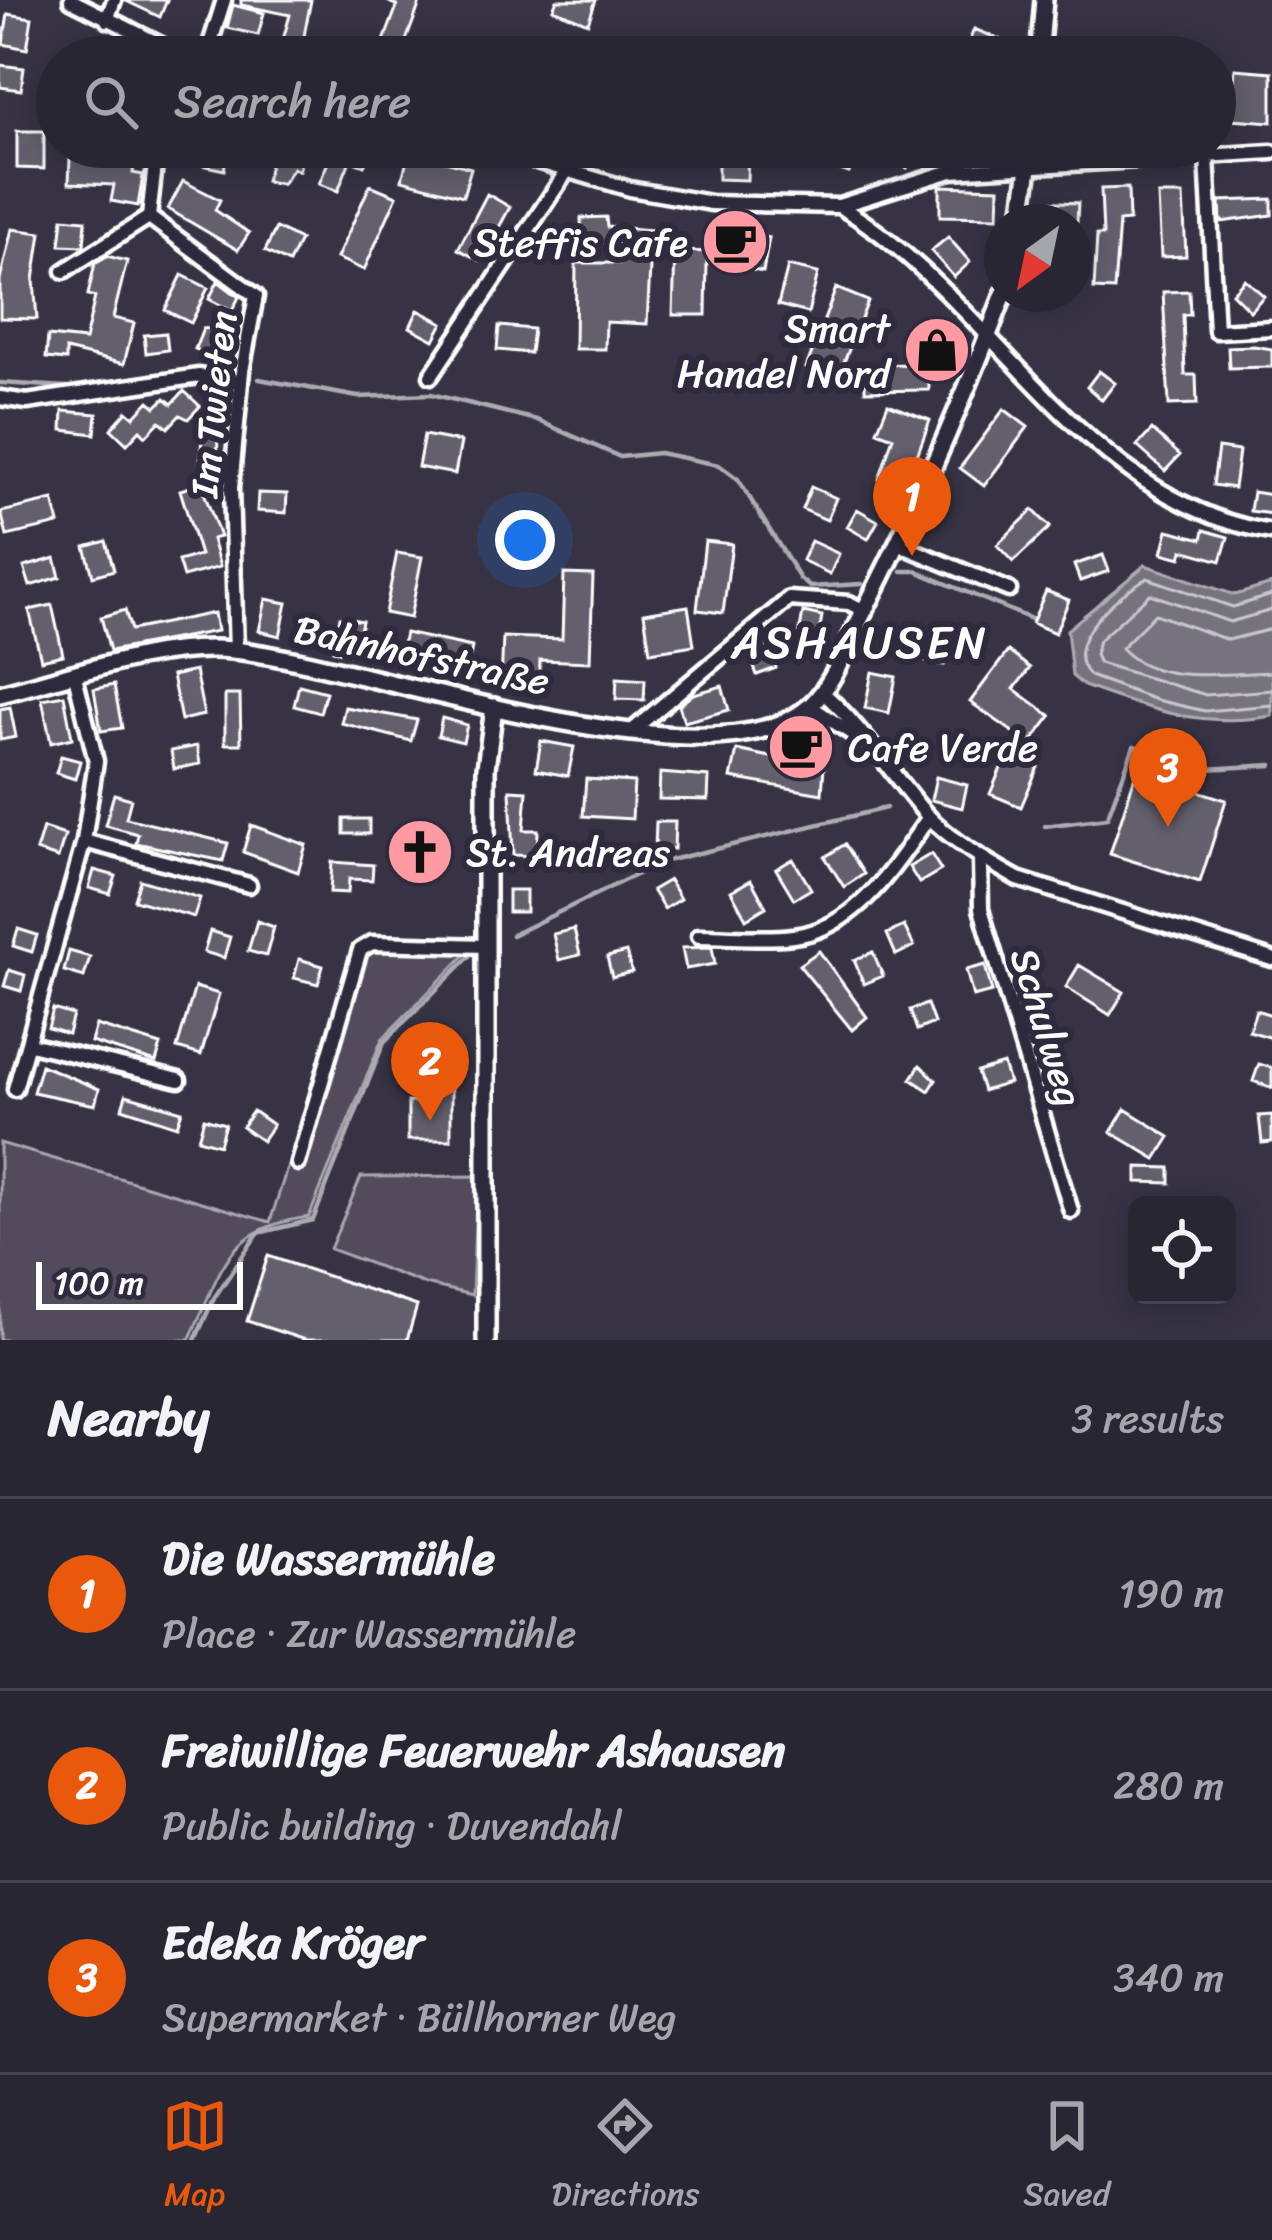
<!DOCTYPE html>
<meta charset="utf-8">
<style>
body{margin:0;font-family:Sriracha,sans-serif;background:#353240;color:#f1f3f6}
.controls{position:absolute;right:36px;bottom:36px;display:grid;overflow:hidden;border-radius:18px;box-shadow:0 6px 30px #0003}
.controls button{width:108px;height:108px;display:grid;place-items:center;padding:0;border:0;border-bottom:3px solid #45434f;background:#292634;color:#f1f3f6;font:60px sans-serif}
.compass{position:absolute;left:984px;top:204px;width:108px;height:108px;border-radius:50%;background:#292634;box-shadow:0 6px 30px #0003;rotate:213deg}
.scale{position:absolute;left:36px;bottom:30px;width:207px;box-sizing:border-box;padding-left:12px;border:6px solid #fff;border-top:0;font-size:33px;line-height:42px;white-space:nowrap;color:#fff;-webkit-text-stroke:9px #2f2a3d;paint-order:stroke}
.you{position:absolute;left:525px;top:540px;width:42px;height:42px;margin:-30px;border:9px solid #fff;border-radius:50%;background:#1a73e8;box-shadow:0 0 0 18px #1a73e833}
.badge{display:grid;place-items:center;width:78px;height:78px;border-radius:50%;background:#ea580c;color:#fff;font-size:39px;font-weight:700}
.pin{position:absolute;translate:-50% -99px;filter:drop-shadow(0 3px 6px #0008)}
.pin::after{content:'';position:absolute;top:63px;width:42px;height:36px;background:inherit;clip-path:polygon(0 0,100% 0,50% 100%)}
.list{margin:0;padding:0;list-style:none}
h2{display:flex;justify-content:space-between;align-items:center;height:156px;margin:0;padding:0 48px;font-size:51px}
h2 small{font-size:39px;font-weight:400;color:#a5a5ac}
.list li{display:grid;grid-template-columns:78px 1fr auto;gap:36px;align-items:center;box-sizing:border-box;height:192px;padding:0 48px;border-top:3px solid #45434f}
.list b{display:block;font-size:45px;white-space:nowrap}
.list p{margin:0;font-size:39px;white-space:nowrap;color:#a5a5ac}
.list em{font-size:39px;font-style:normal;color:#a5a5ac}
.icon{flex:none;width:66px;height:66px;fill:none;stroke:currentColor;stroke-width:2;stroke-linecap:round;stroke-linejoin:round}
.map{position:relative;flex:none;width:1272px;height:1340px;overflow:hidden}
.search{position:absolute;background:#292634;box-shadow:0 6px 30px #0003;left:36px;right:36px;top:36px;height:132px;display:flex;align-items:center;gap:30px;box-sizing:border-box;padding:0 42px;border-radius:66px;color:#a5a5ac;font-size:45px}
.sheet{height:732px;background:#292634}
nav{display:flex;justify-content:space-around;align-items:center;box-sizing:border-box;height:168px;border-top:3px solid #45434f;background:#292634;font-size:33px;color:#a5a5ac}
nav a{display:grid;justify-items:center;gap:6px}
nav .on{color:#ea580c}
.map>svg:first-child{display:block}
.green{fill:#514c5c;stroke:#a8a6ae;stroke-width:3}
.water{fill:#76737f;stroke:#adabb2;stroke-width:3}
.lines{fill:none;stroke-linecap:round;stroke-linejoin:round}
.shore{stroke:#c8c7cc;stroke-width:3}
.stream{stroke:#adabb2;stroke-width:4.5}
.building{fill:#635f6d;stroke:#fff;stroke-width:3}
.minor-casing{stroke:#fff;stroke-width:21}
.tertiary-casing{stroke:#fff;stroke-width:24}
.minor{stroke:#2f2a3d;stroke-width:12}
.tertiary{stroke:#2f2a3d;stroke-width:15}
.labels{text-anchor:middle;dominant-baseline:central;stroke-width:12;stroke-linejoin:round;paint-order:stroke}
.poi-label{font-size:39px;fill:#fff;stroke:#2f2a3d;text-anchor:end}
.street-label{font-size:39px;fill:#fff;stroke:#2f2a3d}
.quarter-label{font-size:45px;letter-spacing:3px;fill:#fff;stroke:#2f2a3d}
</style>
<div class="map">
<svg width="1272" height="1340" viewBox="0 0 1272 1340">
<rect width="100%" height="100%" fill="#373345"/>
<filter id="ink" filterUnits="userSpaceOnUse"><feTurbulence type="fractalNoise" baseFrequency=".00833" numOctaves="2"/><feDisplacementMap in="SourceGraphic" scale="24" xChannelSelector="R" yChannelSelector="G"/><feConvolveMatrix kernelMatrix="1 2 1 2 8 2 1 2 1" color-interpolation-filters="sRGB"/></filter>
<g filter="url(#ink)">
<path class="green" d="M375 950 467 953 382 1039 309 1217C223 1228 223 1270 189 1340H0V1143L270 1222 289 1162 304 1167 359 963Z
M477 1176 472 1295 425 1284 330 1249 361 1177Z"/>
<path class="water" d="M1145 565 1235 595 1272 584V716C1202 728 1149 710 1084 686L1072 676 1067 630Z"/>
<g class="lines">
<path class="shore" d="M1272 595 1233 607 1147 578C1120 593 1057 644 1090 676L1156 700 1205 711 1272 705
M1272 610 1230 622 1150 594 1099 640 1095 655 1099 663 1206 695 1272 690
M1272 629 1228 640 1155 614 1121 648C1156 686 1226 673 1272 672"/>
<path class="stream" d="M177 373 225 368
M259 379 358 397 431 394 537 420 620 457 659 453 719 465 738 479 800 579 810 587 862 584
M0 383 83 388
M902 571H916L1036 621
M1045 826 1107 818 1134 746 1206 769 1272 765
M512 935 662 862 886 808
M195 1340 214 1298 258 1233 313 1220 384 1042 469 957"/>
</g>
<path class="building" d="M124 0H167L160 17Z
M241 0H311L304 36 344 48 341 57H278L290 15 241 5Z
M421 0 400 57H378L397 6 385 0Z
M557 0H596L588 23 553 9Z
M233 5 264 13 258 35 227 28Z
M8 14 32 18 27 49 3 44Z
M974 29 1012 44 1007 57H963Z
M613 37 637 47 633 57H605Z
M0 65 24 68 21 90 0 87Z
M1235 69 1272 72V122L1231 119Z
M17 131H44V169L17 168Z
M106 147 135 156 133 173 143 175 138 206 111 201 114 185 69 183 70 157 104 159Z
M274 147 303 152 299 171 293 168 282 184 266 181Z
M348 147H371L364 166 344 158Z
M836 147H859L849 173 829 166Z
M890 147H915L907 168 885 159Z
M206 148 227 153 224 170 202 165Z
M409 151 471 168 463 196 402 180Z
M331 155 349 163 338 191 319 184Z
M718 155 748 156 747 180 718 179Z
M183 181 220 200 215 210 249 233 238 250 168 209Z
M370 185 397 196 364 270 337 258Z
M940 186 999 188 998 217 940 216Z
M1128 188 1129 221 1119 222 1114 290 1094 289 1097 235H1103L1101 189Z
M487 194 510 207 481 261 458 249Z
M1158 195H1183L1186 256 1161 257Z
M1272 199V215L1221 222 1220 201Z
M1040 201 1078 203 1077 222H1039Z
M606 217 607 227 652 230 647 324 606 322 605 349H575L576 263H619L620 242 582 243 581 218Z
M63 218 86 220 84 246 60 245Z
M276 228 300 240 289 263 265 251Z
M12 229 41 233 34 280 37 319 0 318V280Z
M725 230 769 238 763 272 707 261 706 315H673L675 251 720 252Z
M948 237 970 262 954 277 931 251Z
M107 256 127 261 113 318 134 323 124 364 66 350V360L46 358 48 336 85 340 95 297 88 295 95 263Z
M788 266 818 273 808 313 778 305Z
M182 275 208 288 191 323 165 310Z
M1245 279 1264 296 1250 311 1232 293Z
M218 281 239 297 232 311 209 299Z
M836 288 868 301 837 380 806 368Z
M1189 291 1190 315H1183L1185 375H1196L1197 404 1169 405 1163 292Z
M418 310 443 323 434 340 410 327Z
M933 325 962 335 951 368 928 360 929 390 865 391V365L919 364Z
M499 326 533 329 530 353 497 350Z
M214 328 231 334 221 359 195 349 203 329Z
M166 333 168 350 146 353 144 335Z
M1254 346 1272 349V367L1229 368 1228 347Z
M1099 371 1115 383 1102 400 1087 387Z
M184 391 200 406 188 419 180 415 168 428 160 421 146 436 140 430 127 444 111 429 127 411 134 417 149 401 156 407 165 398 172 404Z
M888 404 930 420 905 488 879 479 893 437 877 431Z
M1004 409 1028 427 984 486 960 468Z
M63 411 97 414 95 434 62 430Z
M1152 430 1180 455 1165 471 1137 446Z
M424 435 461 442 455 474 418 467Z
M202 436 218 437 217 464 200 463Z
M1218 448 1239 451 1234 488 1213 485Z
M201 484 220 537 212 539 220 567 183 577 178 561 200 555 180 490Z
M811 487 836 498 827 520 802 509Z
M1253 492 1272 495V514L1250 511Z
M258 493 287 494 286 513 257 511Z
M53 500 59 524 7 536 1 512Z
M857 509 878 521 868 539 847 527Z
M1033 510 1050 527 1013 562 997 545Z
M1168 530 1202 539 1204 530 1228 537 1221 561 1183 550 1181 558 1162 553Z
M106 541 114 570 93 576 85 547Z
M705 541 732 544 723 613 697 610Z
M811 541 839 554 830 574 802 560Z
M397 553 422 557 410 618 385 613Z
M1103 555 1109 571 1080 581 1074 565Z
M55 558 60 577 30 586 24 567Z
M564 574 593 575 590 662 540 660 539 686 501 684 503 637 562 639Z
M1046 591 1069 600 1055 633 1032 623Z
M266 599 287 603 280 636 259 631Z
M52 605 63 655 41 660 29 610Z
M688 606 694 645 650 652 644 613Z
M125 610 131 630 214 613 217 631 110 651 101 617Z
M803 612 822 616 817 645 798 642Z
M340 617 362 621 355 654 333 650Z
M405 633 472 647 467 672 422 662 420 668 398 663Z
M913 636 948 643 944 665 908 658Z
M765 637 776 668 757 675 747 648Z
M1008 651 1030 668 1014 689 1051 716 1030 744 970 702Z
M195 671 204 715 181 720 172 676Z
M872 672 896 677 889 713 865 708Z
M617 678 645 680 644 700 616 699Z
M114 685 122 728 101 731 94 689Z
M299 685 326 692 320 713 294 706Z
M722 686 729 710 684 722 679 705 693 694Z
M64 695 72 738 51 743 42 699Z
M225 695H240L241 744H225Z
M10 707 16 737 0 740V709Z
M345 707 417 720 411 741 341 723Z
M442 718 467 725 463 742 438 736Z
M541 741 574 747 568 776 536 770Z
M197 746 200 764 174 769 171 751Z
M790 749 825 752 822 794 731 778 737 750 789 761Z
M1007 754 1038 767 1021 807 990 794Z
M61 756 80 761 75 779 56 773Z
M1141 757 1180 770 1176 784 1226 800 1200 882 1110 854Z
M660 773 709 777 708 800 659 799Z
M936 777 967 785 962 808 931 800Z
M586 779 634 782 632 819 583 816Z
M510 790 527 791 524 830H538L537 856 513 855Z
M114 794 131 799 126 818 228 843 223 861 136 843 138 834 105 825Z
M344 819H369V834H344Z
M656 822H675L674 849H655Z
M251 825 306 845 298 872 243 852Z
M43 828 65 835 58 858 36 851Z
M442 830 444 861 398 864 396 833Z
M845 844 864 874 844 887 825 857Z
M931 854 941 870 919 883 909 867Z
M793 859 811 889 794 899 776 869Z
M332 862 373 865 372 880 349 879 348 893 330 892Z
M94 870 116 876 110 894 89 888Z
M140 880 200 898 194 917 134 900Z
M669 880 680 899 664 909 652 890Z
M751 880 766 907 746 919 731 891Z
M508 890H526V912H508Z
M257 921 274 927 266 956 248 951Z
M904 926 914 946 896 955 887 934Z
M18 929 37 935 32 952 13 946Z
M574 929 580 955 559 960 553 934Z
M210 931 230 937 224 958 204 952Z
M712 947 715 964 686 969 682 948Z
M69 951 90 957 84 977 64 971Z
M819 951 867 1017 852 1030 799 965Z
M626 952 632 972 612 977 607 957Z
M873 952 883 976 864 984 854 960Z
M299 959 323 966 318 984 294 978Z
M985 965 992 992 973 997 966 970Z
M1079 965 1124 992 1110 1015 1066 987Z
M9 970 25 975 21 991 4 986Z
M195 987 219 994 201 1055 177 1048Z
M927 1004 934 1023 917 1030 910 1010Z
M53 1009 73 1015 68 1034 48 1028Z
M1256 1010 1272 1015V1038L1249 1031Z
M96 1025 161 1045 156 1062 91 1042Z
M1003 1064 1009 1083 983 1091 977 1072Z
M1259 1064 1272 1068V1088L1253 1081Z
M41 1065 99 1089 95 1105 33 1092Z
M920 1065 936 1080 929 1091 911 1079Z
M420 1068H451V1140H408V1102H420Z
M126 1095 182 1111 177 1126 122 1108Z
M1125 1109 1170 1137 1156 1159 1111 1132Z
M253 1111 273 1125 262 1141 242 1127Z
M1272 1115V1142L1262 1143 1259 1116Z
M204 1118 225 1124 219 1145 198 1139Z
M1137 1167 1170 1168V1183L1137 1182Z
M268 1256 417 1306 407 1340H305L247 1321Z"/>
<g class="lines">
<defs>
<path id="minor" d="M71 0 185 57
M107 20 114 0
M206 57 224 0
M157 147 149 217 256 296 242 371 231 488 236 650
M489 147 630 189 711 203 839 206 951 171 1272 152
M1207 156 1216 331 1272 328
M839 206C993 297 1082 503 1272 532
M64 271 149 217
M431 376 567 171
M0 398 27 402 199 376 241 383
M898 544 1009 590
M822 692C863 727 891 774 926 814 952 841 986 861 1018 879L1272 959
M810 706 869 745
M633 730 789 599 849 603 865 611
M84 841 249 885
M980 859 981 909 1071 1211
M699 936C730 936 763 940 793 936 857 929 895 865 929 817
M30 1044 179 1080
M15 1089 84 841 96 761 75 676
M298 1163 360 950 372 943 486 946"/>
<path id="tertiary" d="M1039 57 1044 0
M1021 222 1032 147
M0 694C73 676 156 643 232 650 358 661 712 795 810 706 834 684 846 647 860 619 915 513 961 406 1004 294
M486 1340V768L494 707"/>
</defs>
<use href="#minor" class="minor-casing"/>
<use href="#tertiary" class="tertiary-casing"/>
<use href="#minor" class="minor"/>
<use href="#tertiary" class="tertiary"/>
</g>
</g>
<defs>
<symbol id="cafe-disc" viewBox="-11 -11 22 22"><circle r="9.5" fill="#ff9aa2" stroke="#2f2a3d"/><path d="M-5.5-4.5H6V0H3Q3 3.5 0 3.5H-2.5Q-5.5 3.5-5.5 0ZM3-3.2v2h1.7v-2ZM-6 4.5H4V6H-6Z" fill="#111"/></symbol>
<symbol id="shop-disc" viewBox="-11 -11 22 22"><circle r="9.5" fill="#ff9aa2" stroke="#2f2a3d"/><path d="M-5-2.5h2.3a2.7 3.5 0 0 1 5.4 0H5L5.5 6h-11ZM-1.5-2.5h3a1.5 2.3 0 0 0-3 0Z" fill="#111"/></symbol>
<symbol id="church-disc" viewBox="-11 -11 22 22"><circle r="9.5" fill="#ff9aa2" stroke="#2f2a3d"/><path d="M-1.2-6h2.4v3.5h3.3v2.4h-3.3V6h-2.4V-.1h-3.3v-2.4h3.3Z" fill="#111"/></symbol>
</defs>
<g fill-rule="evenodd">
<use href="#cafe-disc" x="697" y="204" width="76" height="76"/>
<use href="#shop-disc" x="899" y="312" width="76" height="76"/>
<use href="#cafe-disc" x="763" y="709" width="76" height="76"/>
<use href="#church-disc" x="382" y="814" width="76" height="76"/>
</g>
<g class="labels">
<g class="poi-label">
<text x="688" y="242">Steffis Cafe</text>
<text x="890" y="328">Smart<tspan x="890" dy="45">Handel Nord</tspan></text>
<text x="848" y="747" text-anchor="start">Cafe Verde</text>
<text x="466" y="852" text-anchor="start">St. Andreas</text>
</g>
<g class="street-label">
<text transform="translate(213 404) rotate(-84)">Im Twieten</text>
<text transform="translate(422 655) rotate(12)">Bahnhofstraße</text>
<text transform="translate(1047 1027) rotate(73)">Schulweg</text>
</g>
<g class="quarter-label">
<text x="860" y="643">ASHAUSEN</text>
</g>
</g>
</svg>
<div class="controls">
<button><svg class="icon" aria-label="locate" viewBox="0 0 24 24"><circle cx="12" cy="12" r="6"/><path d="M12 2v4M12 18v4M2 12h4M18 12h4"/></svg></button>
</div>
<svg class="compass" viewBox="-18 -18 36 36"><path d="M0-13l5 13h-10z" fill="#e53935"/><path d="M0 13l5-13h-10z" fill="#a5a5ac"/></svg>
<div class="scale">100 m</div>
<div class="you"></div>
<div class="pin badge" style="left:912px;top:556px">1</div>
<div class="pin badge" style="left:430px;top:1121px">2</div>
<div class="pin badge" style="left:1168px;top:827px">3</div>
<div class="search"><svg class="icon" aria-label="search" viewBox="0 0 24 24"><circle cx="10" cy="10" r="6"/><path d="M15 15l6 6"/></svg>Search here</div>
</div>
<section class="sheet">
<h2>Nearby<small>3 results</small></h2>
<ul class="list">
<li><span class="badge">1</span><div><b>Die Wassermühle</b><p>Place · Zur Wassermühle</p></div><em>190 m</em></li>
<li><span class="badge">2</span><div><b>Freiwillige Feuerwehr Ashausen</b><p>Public building · Duvendahl</p></div><em>280 m</em></li>
<li><span class="badge">3</span><div><b>Edeka Kröger</b><p>Supermarket · Büllhorner Weg</p></div><em>340 m</em></li>
</ul>
</section>
<nav>
<a class="on"><svg class="icon" aria-label="map" viewBox="0 0 24 24"><path d="M3 6l6-2 6 2 6-2v14l-6 2-6-2-6 2zM9 4v14M15 6v14"/></svg>Map</a>
<a><svg class="icon" aria-label="directions" viewBox="0 0 24 24"><path d="M12 3l9 9-9 9-9-9zM9 14v-3h6M13 9l2 2-2 2"/></svg>Directions</a>
<a><svg class="icon" aria-label="saved" viewBox="0 0 24 24"><path d="M7 4h10v16l-5-4-5 4z"/></svg>Saved</a>
</nav>
